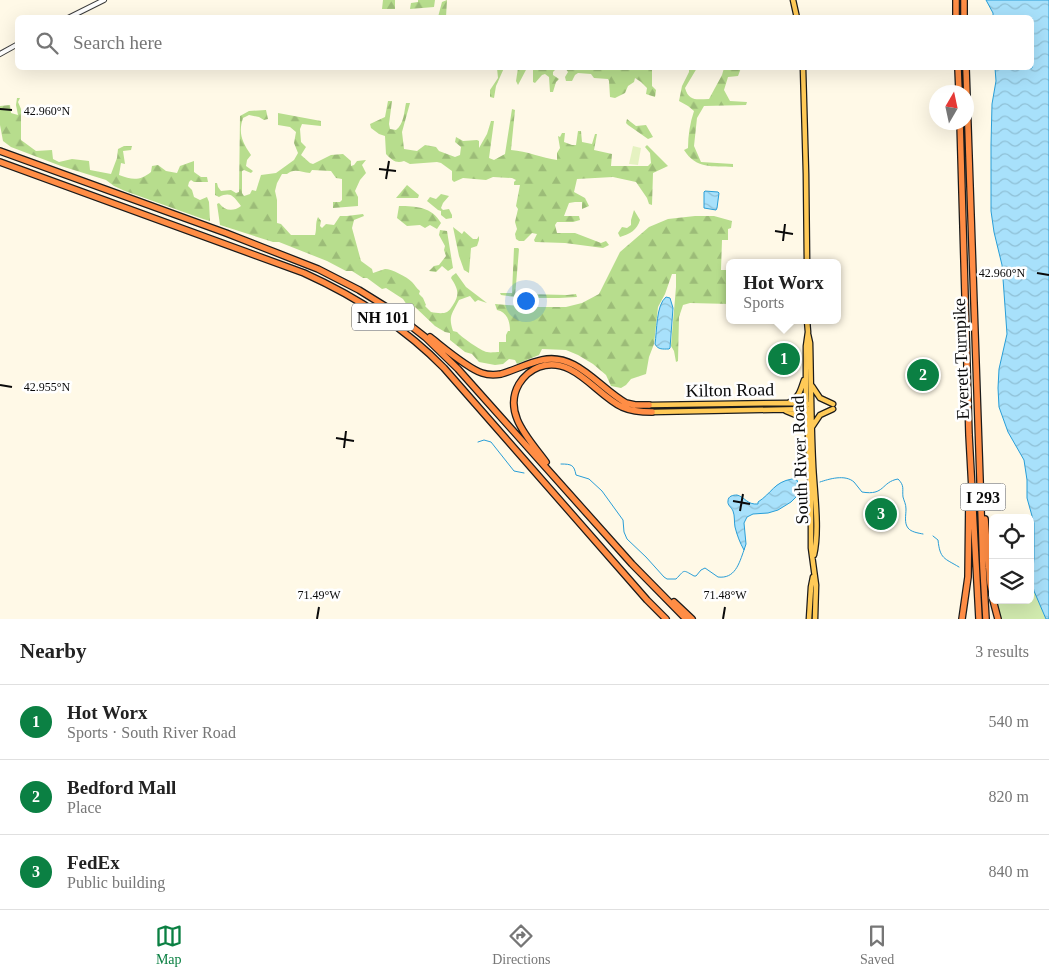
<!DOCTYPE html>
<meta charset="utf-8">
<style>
body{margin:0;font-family:"Times New Roman",serif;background:#f2f2f2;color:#222}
.controls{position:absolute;right:15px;bottom:15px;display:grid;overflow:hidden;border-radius:8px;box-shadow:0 5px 20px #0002}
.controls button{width:45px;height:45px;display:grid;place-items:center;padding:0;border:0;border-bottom:1px solid #e0e0e0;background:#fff;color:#222;font:25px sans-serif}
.compass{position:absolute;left:929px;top:85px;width:45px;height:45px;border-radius:50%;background:#fff;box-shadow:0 5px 20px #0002;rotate:9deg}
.you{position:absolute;left:525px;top:300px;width:18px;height:18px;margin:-12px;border:4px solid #fff;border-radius:50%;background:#1a73e8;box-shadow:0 0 0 8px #1a73e833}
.badge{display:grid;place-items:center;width:32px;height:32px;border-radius:50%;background:#0b8043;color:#fff;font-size:16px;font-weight:700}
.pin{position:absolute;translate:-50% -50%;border:2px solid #fff;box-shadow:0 1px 5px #0006}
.popup{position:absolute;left:726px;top:259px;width:115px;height:65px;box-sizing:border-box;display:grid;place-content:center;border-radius:8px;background:#fff;filter:drop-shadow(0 1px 4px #0005);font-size:16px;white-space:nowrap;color:#767676}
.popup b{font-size:19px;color:#222}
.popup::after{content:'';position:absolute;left:50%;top:100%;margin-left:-10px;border:10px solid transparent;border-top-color:#fff}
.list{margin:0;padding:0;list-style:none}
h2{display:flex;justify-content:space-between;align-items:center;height:65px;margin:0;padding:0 20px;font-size:21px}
h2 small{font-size:16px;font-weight:400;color:#767676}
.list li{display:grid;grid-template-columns:32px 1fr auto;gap:15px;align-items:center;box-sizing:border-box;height:75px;padding:0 20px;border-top:1px solid #e0e0e0}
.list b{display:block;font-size:19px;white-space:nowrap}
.list p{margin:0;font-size:16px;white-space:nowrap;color:#767676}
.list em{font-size:16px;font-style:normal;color:#767676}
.icon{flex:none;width:28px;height:28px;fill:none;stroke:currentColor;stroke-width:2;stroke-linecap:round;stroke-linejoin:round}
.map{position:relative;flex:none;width:1049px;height:619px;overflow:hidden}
.search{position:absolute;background:#fff;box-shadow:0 5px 20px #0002;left:15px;right:15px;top:15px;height:55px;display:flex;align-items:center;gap:12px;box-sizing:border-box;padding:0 18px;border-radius:8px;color:#767676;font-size:19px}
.sheet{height:290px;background:#fff}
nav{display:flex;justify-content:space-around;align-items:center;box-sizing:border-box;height:70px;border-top:1px solid #e0e0e0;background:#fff;font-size:14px;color:#767676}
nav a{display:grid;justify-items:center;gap:2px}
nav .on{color:#0b8043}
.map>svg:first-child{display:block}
.forest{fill:url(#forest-firs)}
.park{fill:#d2ebaf}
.pitch{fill:#e5f2c1}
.water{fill:url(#water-waves);stroke:#299ed7}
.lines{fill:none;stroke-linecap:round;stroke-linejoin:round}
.stream{stroke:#299ed7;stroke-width:1}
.minor-casing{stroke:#3d3d3d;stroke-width:6}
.major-casing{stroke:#1b1b1b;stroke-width:7}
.highway-casing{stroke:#1b1b1b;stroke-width:8}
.minor{stroke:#fff;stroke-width:4}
.major{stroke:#ffca57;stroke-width:4.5}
.highway{stroke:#ff8d45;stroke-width:5.5}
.ticks{fill:none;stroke:#0a0a0a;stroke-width:2}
.labels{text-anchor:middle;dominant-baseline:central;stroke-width:5;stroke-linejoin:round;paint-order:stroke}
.shield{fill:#fff;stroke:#545454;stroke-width:1}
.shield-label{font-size:16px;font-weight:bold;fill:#0a0a0a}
.street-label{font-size:18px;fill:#0a0a0a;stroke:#fff}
.ticks-label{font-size:12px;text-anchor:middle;fill:#0a0a0a;stroke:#fff;stroke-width:5;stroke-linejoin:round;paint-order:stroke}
</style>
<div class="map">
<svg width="1049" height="619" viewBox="0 0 1049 619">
<defs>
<pattern id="forest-firs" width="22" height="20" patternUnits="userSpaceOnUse" patternTransform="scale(1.25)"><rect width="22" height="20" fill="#b7dd8d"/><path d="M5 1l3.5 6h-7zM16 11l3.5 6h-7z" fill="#9cbc78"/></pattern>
<pattern id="water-waves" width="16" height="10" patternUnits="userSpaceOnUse" patternTransform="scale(1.25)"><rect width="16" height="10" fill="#a8e1fb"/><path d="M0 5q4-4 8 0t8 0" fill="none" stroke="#8fc0d6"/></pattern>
</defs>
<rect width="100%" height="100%" fill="#fff9e7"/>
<path class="forest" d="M383 0H395V9H382Z
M418 0H435L434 7 410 9 411 3 418 2Z
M447 0 446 17H438L442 2Z
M497 68H504L496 86 494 98 490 97V90L498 78Z
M518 68H557L553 72V75L559 79 556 82 553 92H550L549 77 545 74 542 75 535 83 533 82V69L527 68 518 85 516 81Z
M565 68H652V86L656 90 655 97 646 94 647 88 641 82 635 78 634 82 628 86 625 93 615 98 610 97 609 81 608 79 594 78 591 74 578 73 575 75 572 81H566L565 77 568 72Z
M689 68H697L685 88C689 102 697 99 709 99L722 75 724 68H741L738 76 728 77 724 90 730 101 747 102 746 105 704 106 697 118 694 146 701 162 733 164V167C712 166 696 169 684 150L688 148C688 135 690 123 694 111L688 106 679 101 682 86 689 72Z
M17 98H20L18 102 21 109V140L36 151 52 150 53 159 59 162 72 159 89 161 90 170 111 174 117 158 118 149 124 146H132L131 150 123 151 125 164 121 163 119 175C132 180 140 181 151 172L152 166 158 165 166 171 177 173 180 166 194 161V172L201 177H207L208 182H194L191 180 189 182 188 186 192 190 194 197 200 200 207 197 209 202 210 221 203 219 125 191 114 186 106 180 61 166 11 147 3 141 0 125V106L10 105 11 113 18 115 16 105Z
M388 101H392L389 124 390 129 396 130C404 124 404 112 406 103H410L402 132 404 149 417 151 425 145 436 147 439 151 455 157 460 155 461 147 455 142 456 137 463 141 477 140 479 141V148L487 134 491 121H494L489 158 494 160 505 154 512 109 515 110 511 150C527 151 542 158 557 160V153L560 148 558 136 560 137 562 133H565L564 142 572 145H576L578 131H581L582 142 592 144 595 134H597L594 150 612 154 611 166H648L651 163 650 153 645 147 647 145 668 166 653 173 652 205 649 204 647 198 636 182 613 177 577 179 574 192 585 198 589 206 582 209V202H575L569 203 564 216H579L580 220 573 222H557L555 225 557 233H575L601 243 606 241 609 245 603 248 565 243 535 242 534 240 537 234 532 233 524 241H519L516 239 515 234 517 229 515 222 518 209 516 206 520 185H514V182L516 180 512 178 493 177 486 180 463 178 454 182 452 180V171L441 163 437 162 410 164 404 161C396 164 392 160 386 154L385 136 379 134 371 128 370 124 385 117Z
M266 110 268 119 264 120 259 117 249 115 243 118C238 133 242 142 251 155L247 160 246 166 253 171 251 173 244 170 242 171V193L244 196 250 194 252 190 256 191 261 175 276 173 294 160 298 153 294 143 296 132 290 127 278 125V113L321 121V126L302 124 300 129 301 142 306 147 301 155 310 163 313 164 331 155 343 154 351 161V166L354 165 357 161 366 160 362 165 366 173 360 180 355 191 358 197V206L333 208V202H340L342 200V179L336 178 331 171 312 170 310 173C301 172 294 168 287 174H282L277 183 275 191 277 200V223L281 224 291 235H315C317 229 315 223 318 217L321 221 320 226 322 228 326 224 334 225 340 216H347L363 214 364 216 354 220 352 228 361 261 372 269 373 273C377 272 381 270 385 269 392 269 407 277 412 282 415 285 416 288 420 291L419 294 423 298 426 305 425 306 431 312C436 313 443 314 447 312 450 310 451 308 453 305 460 294 458 289 451 278L452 276 456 273 466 287 487 303 478 300 475 302 470 296 459 300C452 314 448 316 453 331L457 332C460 336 481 351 487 352 490 353 496 352 499 352V342H506V335L508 331H510C510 321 507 312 497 310L495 304 532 307H566L582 303 599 294 620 252 649 227 668 219 695 216H714L732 221 731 228 728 229V240H722L721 270H730V304L690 303 683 305 679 317 678 361 676 362 674 351 671 346 676 287V274H672L665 294 658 307 654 344 649 357 646 374 631 379 626 385 621 388 611 386 606 375 593 364 578 355 566 350 542 349 539 355 517 364 515 360 509 359 503 364 495 365 479 362 472 354 465 352 450 340V333L445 332 435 326 415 307 407 305 403 299 386 288 382 289 367 278H363L352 271H346L327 261 279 242H273L220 225 217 204 219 203C225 211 233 212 241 206 234 197 231 191 219 197L215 195V183H217L218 187 221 191 231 190 236 193 239 192 240 116 249 111Z
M627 119 636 126 646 125 653 137 648 139 628 125 626 123Z
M407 185 419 195 418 198H396Z
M441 194 449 196 443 203 441 208 443 210 449 209 452 215V218L446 219 441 215V211L438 210 427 201 430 197 436 199Z
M399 206C416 206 432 207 441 223L437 229 430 225 425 228 420 225 407 226 397 218Z
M634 210 640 220C637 230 630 234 620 237L618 233 622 227 627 228 631 225V220Z
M453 227 462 234 464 231 473 239H477L479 236V240L477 246 471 248 469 273 464 270 459 256Z
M440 230 447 231 453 268 448 271 442 266 436 272 429 271 434 266 439 265 446 256 444 250 445 246 439 235Z
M514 248H518L519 249 515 297 501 295 500 293H512Z
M526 294 567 295 576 294 577 297 559 298H527Z"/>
<path class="park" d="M1030 557 1034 558 1032 581 1035 591 1046 619H998L993 600H1030Z"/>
<path class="pitch" d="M633 146 641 148 638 165 629 164Z"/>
<path class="water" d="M986 0H1049V619H1046L1034 591 1032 581 1034 558V523L1027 498V480L1024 460 1008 432 999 407 998 388 999 369 1007 334 1002 265 994 232 991 211V145L992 104 996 81 995 68H1032V18L993 17V13Z
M705 191 718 192 719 193 717 208 716 210 704 208V192Z
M666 297 670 298 673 308 670 348 669 349C663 349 658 350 655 344 657 331 656 305 666 297Z
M792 479 797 480 799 487 796 497 791 502 778 510 768 513 753 514 747 517 744 523 746 544 744 550C740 543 737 535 735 527 734 522 735 516 733 511 732 508 727 505 728 501 728 496 733 495 737 495 745 497 747 505 758 504V502C772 493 774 482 792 479Z"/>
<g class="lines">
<path class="stream" d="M478 442 484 440 491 442 514 471 524 473
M561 464C572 464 574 465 576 475L589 479 602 491 623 520 624 532 627 539 646 557 664 577 667 579H676C685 570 682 569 694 576H696L701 570 705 568 718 577C735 579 739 564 744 550
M820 482C829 479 845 474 854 482 857 485 859 489 862 492 885 496 881 482 898 479 905 486 902 489 903 497 904 501 906 504 906 509 906 515 904 523 908 528 911 532 918 533 923 534
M798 485H804
M933 536 938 540C940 559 944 558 959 567"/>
<defs>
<path id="minor" d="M68 18 104 0
M0 54 18 44"/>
<path id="major" d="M793 0 797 18
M803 68 806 174 807 263
M807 320 808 332 806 346V394L811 499V548L816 585 815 619
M808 334 810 343C811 383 811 423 813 463 814 490 820 529 814 555
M812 386 820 398 833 404
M790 402C799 398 801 389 804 380
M649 405 787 403 808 404
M786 411 798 416 805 425
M652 412 808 409
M812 427 820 415 833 409
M809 619 811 587 813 577"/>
<path id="highway" d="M956 0V18
M964 0V18
M958 68 959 92
M966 68 983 568 986 619
M960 122 969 435 979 619
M0 151 226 233 318 269 359 290 388 308 425 337 458 369 632 564 686 619
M0 162 304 273C357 297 404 327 444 368L647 600 666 619
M430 337C443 347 467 368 482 373 488 375 495 375 501 374 515 370 528 363 542 360 576 352 599 388 626 403L635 405H649
M546 462C530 440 502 413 519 384 524 376 531 370 539 367 573 355 595 394 622 407 631 411 642 412 652 412
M985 519 990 583 993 597
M993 600 998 619
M674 602 692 619
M962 619 968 577 969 494"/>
</defs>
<use href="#minor" class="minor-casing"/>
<use href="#major" class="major-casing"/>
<use href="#highway" class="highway-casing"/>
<use href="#minor" class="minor"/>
<use href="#major" class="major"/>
<use href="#highway" class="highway"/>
</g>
<path class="ticks" d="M0 109 12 110M379 169 396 171M386 179 389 161M775 231 793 234M783 241 785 224M1037 273 1049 275M0 385 12 387M336 438 354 441M344 448 346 431M733 501 750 504M740 511 743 494M317 619 319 607M723 619 725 607"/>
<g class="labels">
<g class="shield">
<rect x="352" y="303.5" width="62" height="27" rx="4"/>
<rect x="960.5" y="483.5" width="45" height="27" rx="4"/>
</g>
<g class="shield-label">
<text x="383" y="317">NH 101</text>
<text x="983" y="497">I 293</text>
</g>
<g class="street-label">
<text transform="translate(961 359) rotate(-92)">Everett Turnpike</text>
<text transform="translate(730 390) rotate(-1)">Kilton Road</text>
<text transform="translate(800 460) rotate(-92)">South River Road</text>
</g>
</g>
<g class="ticks-label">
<text x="47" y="115">42.960°N</text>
<text x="1002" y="277">42.960°N</text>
<text x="47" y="391">42.955°N</text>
<text x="319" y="599">71.49°W</text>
<text x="725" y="599">71.48°W</text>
</g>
</svg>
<div class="controls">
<button><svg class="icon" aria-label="locate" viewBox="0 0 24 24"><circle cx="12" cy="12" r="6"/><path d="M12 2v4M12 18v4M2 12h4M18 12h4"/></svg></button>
<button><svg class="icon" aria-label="layers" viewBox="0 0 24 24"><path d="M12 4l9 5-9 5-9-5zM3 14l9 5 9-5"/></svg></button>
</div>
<svg class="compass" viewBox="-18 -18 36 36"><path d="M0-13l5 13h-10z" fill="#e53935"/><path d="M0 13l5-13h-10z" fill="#767676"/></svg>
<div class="you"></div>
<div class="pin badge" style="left:784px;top:359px">1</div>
<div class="popup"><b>Hot Worx</b>Sports</div>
<div class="pin badge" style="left:923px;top:375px">2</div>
<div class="pin badge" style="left:881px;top:514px">3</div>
<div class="search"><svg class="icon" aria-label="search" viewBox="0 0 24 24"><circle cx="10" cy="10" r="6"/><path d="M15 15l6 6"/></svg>Search here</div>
</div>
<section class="sheet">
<h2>Nearby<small>3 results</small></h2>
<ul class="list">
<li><span class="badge">1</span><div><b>Hot Worx</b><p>Sports · South River Road</p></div><em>540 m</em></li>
<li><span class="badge">2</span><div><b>Bedford Mall</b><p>Place</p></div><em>820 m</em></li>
<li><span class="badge">3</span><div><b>FedEx</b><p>Public building</p></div><em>840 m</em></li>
</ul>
</section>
<nav>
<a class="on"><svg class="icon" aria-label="map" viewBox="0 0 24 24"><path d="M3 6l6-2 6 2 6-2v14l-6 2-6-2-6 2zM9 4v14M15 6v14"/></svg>Map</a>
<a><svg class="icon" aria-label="directions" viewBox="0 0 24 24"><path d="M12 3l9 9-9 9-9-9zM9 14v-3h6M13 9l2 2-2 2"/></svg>Directions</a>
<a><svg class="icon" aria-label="saved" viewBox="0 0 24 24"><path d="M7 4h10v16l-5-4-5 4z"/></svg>Saved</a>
</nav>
